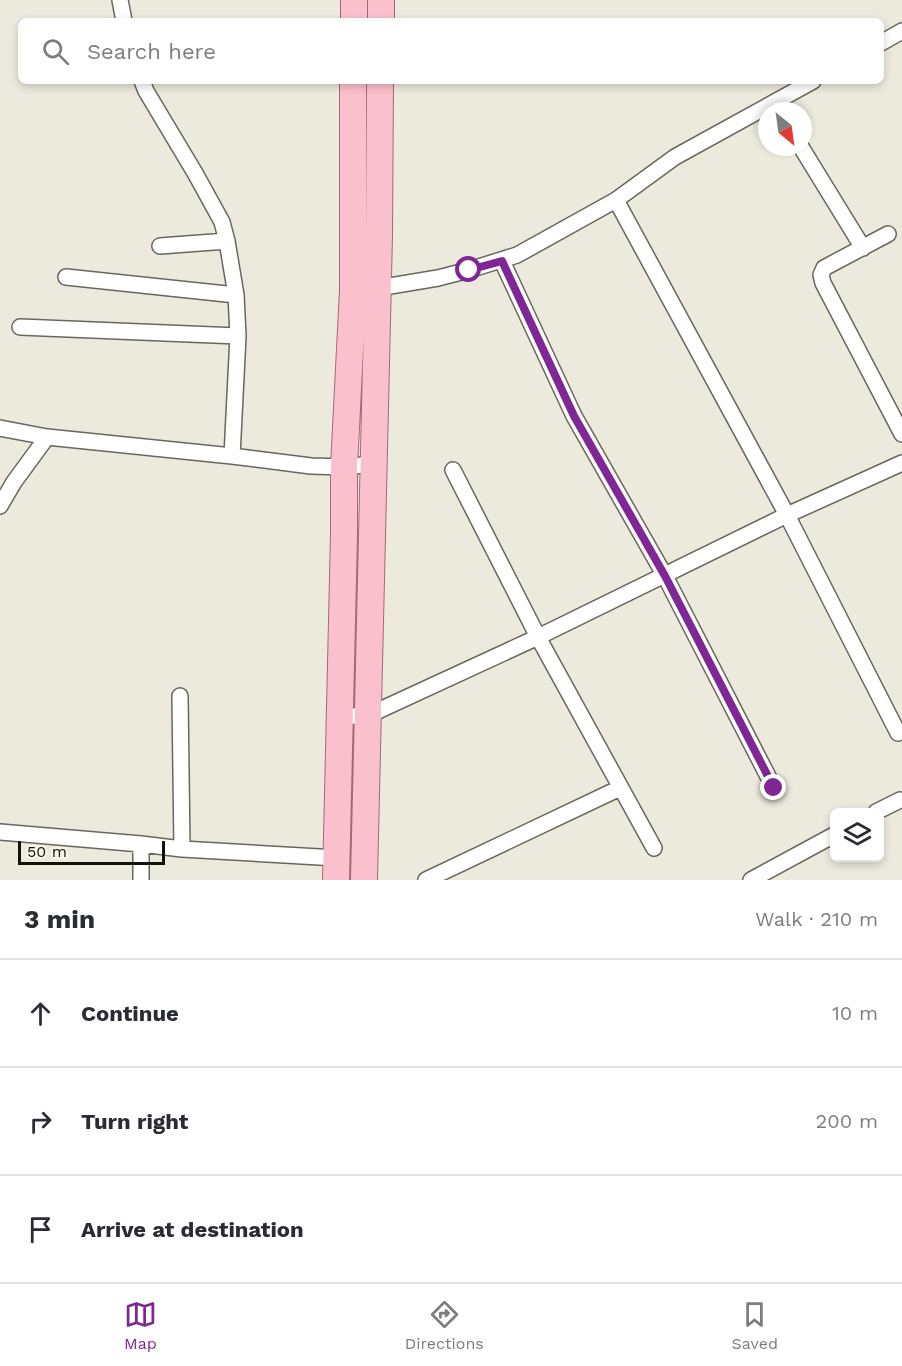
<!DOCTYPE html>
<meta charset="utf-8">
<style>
body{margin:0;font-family:"Work Sans",sans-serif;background:#f2f2f3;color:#2b2b33}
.controls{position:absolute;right:18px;bottom:18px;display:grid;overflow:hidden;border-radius:9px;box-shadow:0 3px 9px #0003}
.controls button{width:54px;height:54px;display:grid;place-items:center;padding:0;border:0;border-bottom:2px solid #e1e1e2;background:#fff;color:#2b2b33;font:30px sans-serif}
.compass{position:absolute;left:758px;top:102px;width:54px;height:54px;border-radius:50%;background:#fff;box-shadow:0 3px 9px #0003;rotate:151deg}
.scale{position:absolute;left:18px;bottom:15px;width:147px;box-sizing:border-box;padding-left:6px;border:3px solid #11110c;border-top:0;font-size:16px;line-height:21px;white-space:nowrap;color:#11110c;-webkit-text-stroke:4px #faf7ea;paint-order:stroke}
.stop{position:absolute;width:18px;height:18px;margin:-14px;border:4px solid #7e2795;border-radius:50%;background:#fff}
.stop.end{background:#7e2795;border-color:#fff;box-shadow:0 2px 6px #0008}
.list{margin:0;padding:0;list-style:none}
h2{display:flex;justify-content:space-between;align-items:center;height:78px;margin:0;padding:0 24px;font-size:26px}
h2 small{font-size:20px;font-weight:400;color:#7c7c81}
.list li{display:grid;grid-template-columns:39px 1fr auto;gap:18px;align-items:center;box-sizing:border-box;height:108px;padding:0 24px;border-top:2px solid #e1e1e2}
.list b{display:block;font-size:22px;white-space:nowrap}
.list em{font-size:20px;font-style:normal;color:#7c7c81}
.icon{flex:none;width:33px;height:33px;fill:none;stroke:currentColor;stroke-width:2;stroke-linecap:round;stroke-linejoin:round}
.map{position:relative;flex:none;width:902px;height:880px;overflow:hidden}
.search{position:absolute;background:#fff;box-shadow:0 3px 9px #0003;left:18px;right:18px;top:18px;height:66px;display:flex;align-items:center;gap:15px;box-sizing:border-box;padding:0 21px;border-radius:9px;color:#7c7c81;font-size:22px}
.sheet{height:402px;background:#fff}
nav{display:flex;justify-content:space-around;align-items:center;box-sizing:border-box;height:84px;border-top:2px solid #e1e1e2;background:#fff;font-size:16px;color:#7c7c81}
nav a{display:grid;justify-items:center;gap:3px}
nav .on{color:#7e2795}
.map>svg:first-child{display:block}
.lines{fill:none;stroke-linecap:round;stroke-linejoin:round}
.minor-casing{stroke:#69675c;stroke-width:18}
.primary-casing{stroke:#a66774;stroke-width:28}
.minor{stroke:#fff;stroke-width:15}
.primary{stroke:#fac0cd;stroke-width:26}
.route{stroke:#7e2795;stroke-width:8}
</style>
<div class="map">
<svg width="902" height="880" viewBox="0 0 902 880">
<rect width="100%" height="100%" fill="#eceadd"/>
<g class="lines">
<defs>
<path id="minor" d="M120 0 124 21
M881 43 902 31
M142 81 146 91 195 173 222 222 227 241 236 295 238 336 232 456
M801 147 863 248
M616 200 787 515 898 733
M888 234 824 268 821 275 823 283 902 434
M160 246 227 241
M502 261 574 416 665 576 774 788
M66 277 236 295
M378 288 438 278 469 270 517 255 616 200 675 157 813 81
M20 327 238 336
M0 428 47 437 232 456 311 466 344 467 373 464
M453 470 538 637 654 848
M0 506 14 482 47 437
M180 696 182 849
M341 717 369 715 538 637 787 515 902 463
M876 812 900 800
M0 832 141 844 182 849 337 858
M141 880V844
M426 880 620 788
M751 880 834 835"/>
<path id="primary" d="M354 21V0
M381 21V0
M336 880 344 534V467L353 290V81
M364 880 379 235 380 81"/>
</defs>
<use href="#minor" class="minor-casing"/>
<use href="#primary" class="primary-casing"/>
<use href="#minor" class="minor"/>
<use href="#primary" class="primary"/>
</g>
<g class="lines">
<path class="route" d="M469 270 502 261 574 416 665 576 774 788"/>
</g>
</svg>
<div class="controls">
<button><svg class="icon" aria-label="layers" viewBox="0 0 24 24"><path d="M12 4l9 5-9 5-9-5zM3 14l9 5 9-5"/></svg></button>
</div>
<svg class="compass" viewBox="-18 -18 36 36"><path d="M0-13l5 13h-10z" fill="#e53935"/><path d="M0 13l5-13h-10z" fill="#7c7c81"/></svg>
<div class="scale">50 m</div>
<div class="stop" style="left:469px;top:270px"></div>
<div class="stop end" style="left:774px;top:788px"></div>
<div class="search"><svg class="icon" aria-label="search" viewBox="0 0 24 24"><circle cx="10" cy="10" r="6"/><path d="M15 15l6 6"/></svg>Search here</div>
</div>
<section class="sheet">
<h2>3 min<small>Walk · 210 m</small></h2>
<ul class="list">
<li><svg class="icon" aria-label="ahead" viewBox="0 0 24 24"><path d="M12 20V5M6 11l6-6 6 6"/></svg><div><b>Continue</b></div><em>10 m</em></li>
<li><svg class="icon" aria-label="right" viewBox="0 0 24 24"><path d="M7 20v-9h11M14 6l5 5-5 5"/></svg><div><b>Turn right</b></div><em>200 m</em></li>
<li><svg class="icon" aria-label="arrive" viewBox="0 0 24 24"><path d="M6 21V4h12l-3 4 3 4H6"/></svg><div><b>Arrive at destination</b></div></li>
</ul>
</section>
<nav>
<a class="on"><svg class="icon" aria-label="map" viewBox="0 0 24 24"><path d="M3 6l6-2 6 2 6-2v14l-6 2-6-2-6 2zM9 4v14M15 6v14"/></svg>Map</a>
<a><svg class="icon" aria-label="directions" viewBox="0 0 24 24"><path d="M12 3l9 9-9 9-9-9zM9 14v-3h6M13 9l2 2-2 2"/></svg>Directions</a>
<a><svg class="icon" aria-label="saved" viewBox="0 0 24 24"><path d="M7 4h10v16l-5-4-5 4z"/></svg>Saved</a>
</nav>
